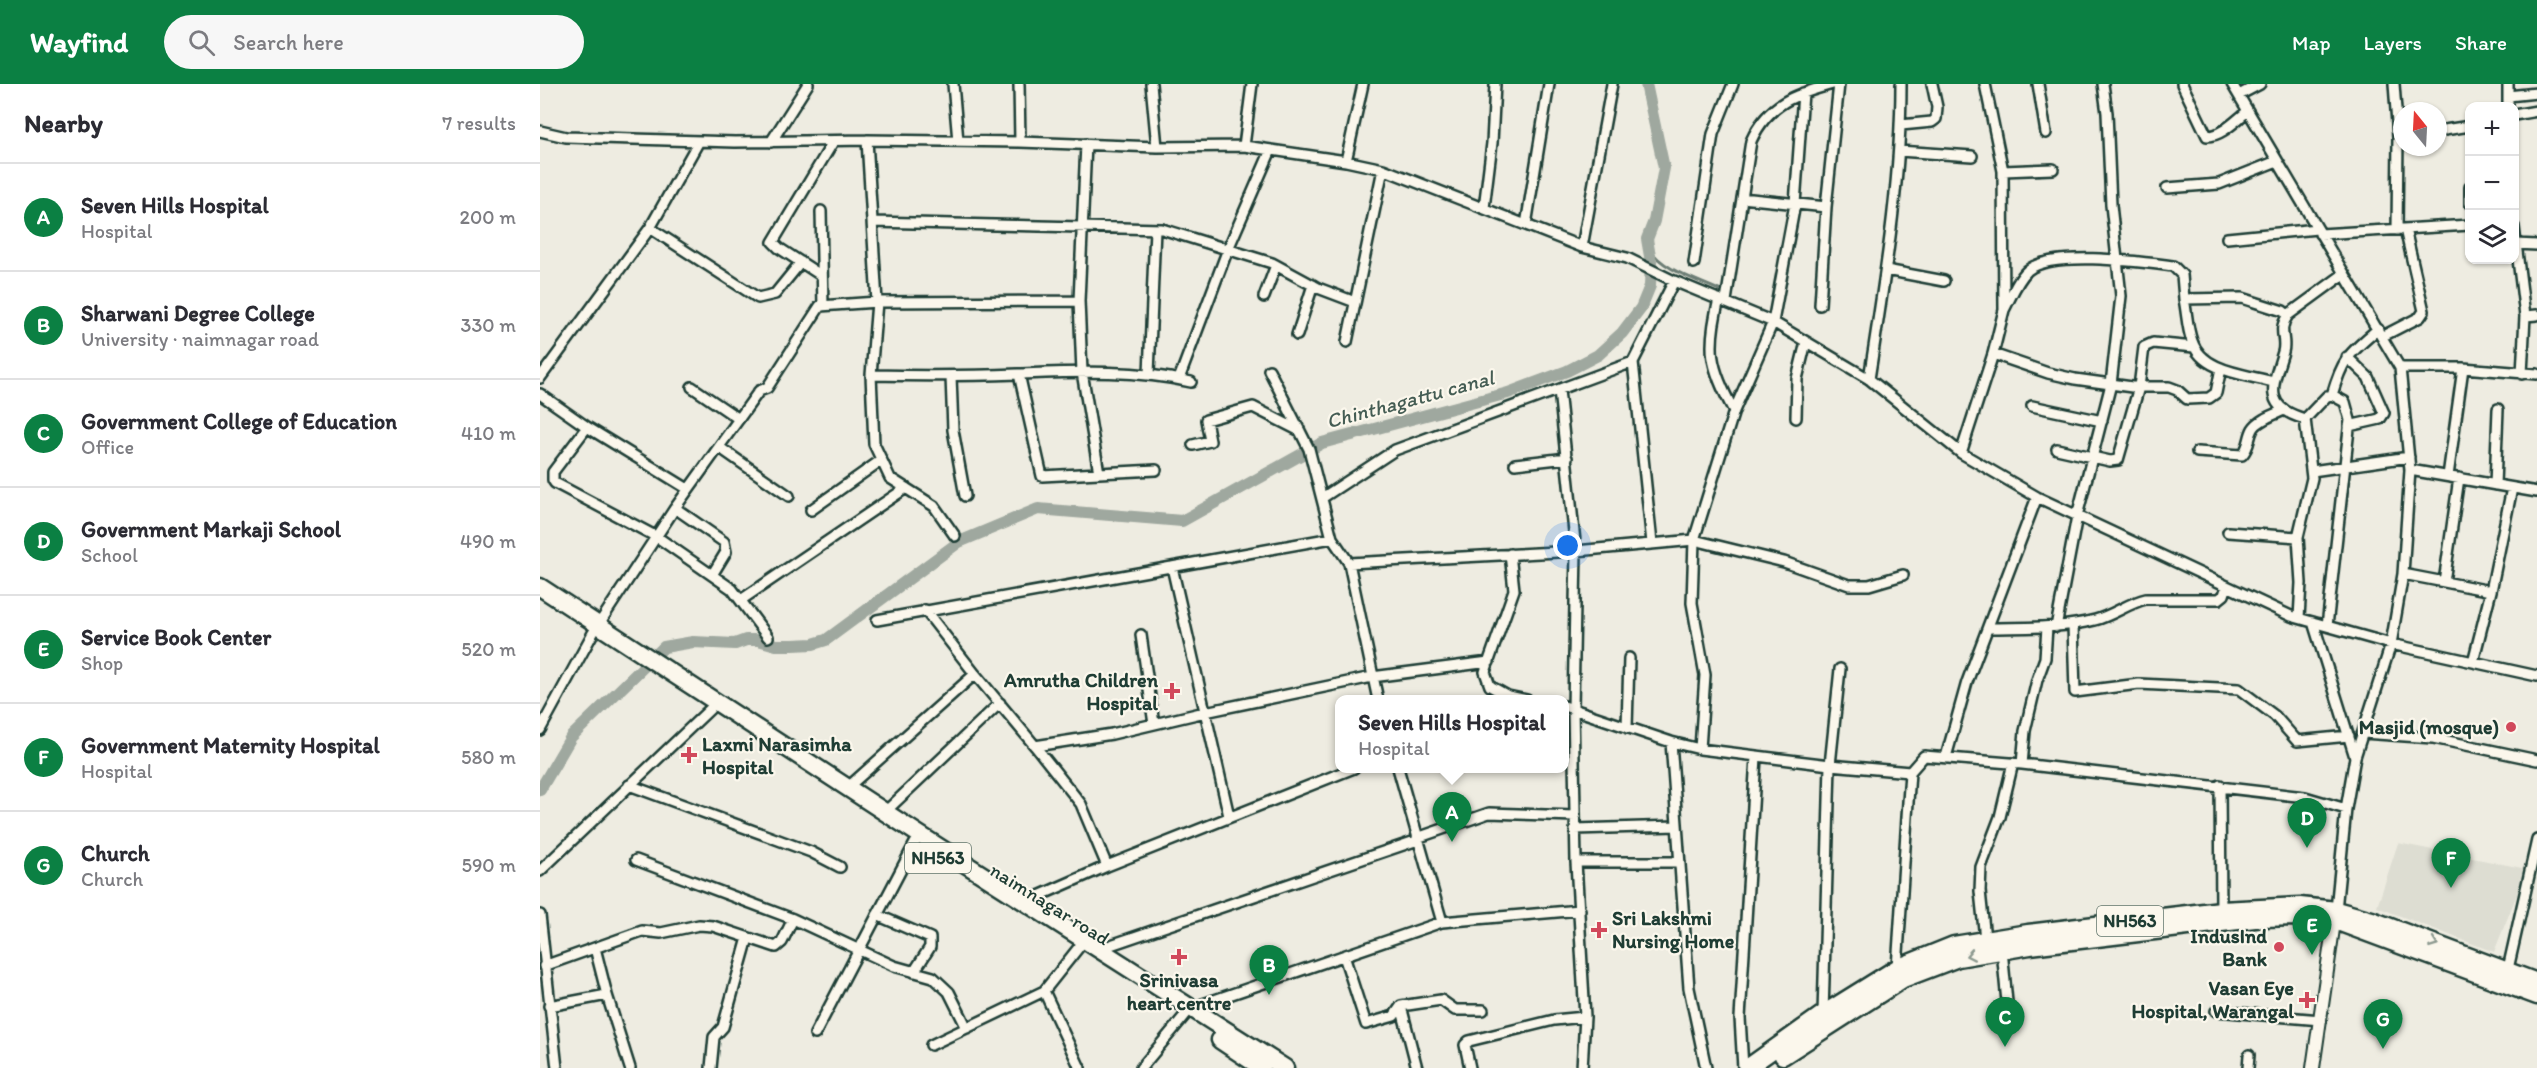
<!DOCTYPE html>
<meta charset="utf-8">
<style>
body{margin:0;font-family:Itim,sans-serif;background:#f7f7f7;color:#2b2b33}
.controls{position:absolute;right:18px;top:18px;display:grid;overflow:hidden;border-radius:12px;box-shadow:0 2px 4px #0004}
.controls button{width:54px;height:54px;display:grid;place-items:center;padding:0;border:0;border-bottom:2px solid #e1e1e2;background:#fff;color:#2b2b33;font:30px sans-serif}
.compass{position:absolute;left:1853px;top:18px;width:54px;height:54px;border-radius:50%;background:#fff;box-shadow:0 2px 4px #0004;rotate:342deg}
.you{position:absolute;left:1028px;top:462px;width:21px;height:21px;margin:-15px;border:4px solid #fff;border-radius:50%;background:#1a73e8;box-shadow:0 0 0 9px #1a73e833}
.badge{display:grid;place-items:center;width:39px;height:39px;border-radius:50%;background:#0b8043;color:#fff;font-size:20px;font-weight:700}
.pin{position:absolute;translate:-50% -50px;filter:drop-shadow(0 2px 3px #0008)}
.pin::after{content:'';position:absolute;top:32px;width:21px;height:18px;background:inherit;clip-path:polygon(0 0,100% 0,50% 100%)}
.popup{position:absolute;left:795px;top:611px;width:234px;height:78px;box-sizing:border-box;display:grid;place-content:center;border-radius:12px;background:#fff;filter:drop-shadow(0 2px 4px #0005);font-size:20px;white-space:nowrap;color:#7c7c81}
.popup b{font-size:22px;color:#2b2b33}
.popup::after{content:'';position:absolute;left:50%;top:100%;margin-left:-12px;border:12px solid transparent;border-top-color:#fff}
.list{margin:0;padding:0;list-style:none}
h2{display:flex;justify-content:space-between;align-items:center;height:78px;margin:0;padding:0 24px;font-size:26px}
h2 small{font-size:20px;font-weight:400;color:#7c7c81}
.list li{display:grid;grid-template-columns:39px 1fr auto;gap:18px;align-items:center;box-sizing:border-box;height:108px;padding:0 24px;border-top:2px solid #e1e1e2}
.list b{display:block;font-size:22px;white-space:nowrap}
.list p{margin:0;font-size:20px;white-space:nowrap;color:#7c7c81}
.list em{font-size:20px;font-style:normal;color:#7c7c81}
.icon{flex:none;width:33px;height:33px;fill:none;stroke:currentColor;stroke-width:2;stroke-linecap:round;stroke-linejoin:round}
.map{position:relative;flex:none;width:1997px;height:984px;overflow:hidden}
header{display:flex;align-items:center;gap:36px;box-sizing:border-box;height:84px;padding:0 30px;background:#0b8043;color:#fff}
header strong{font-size:28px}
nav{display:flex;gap:33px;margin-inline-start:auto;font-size:21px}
.search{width:420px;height:54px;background:#f7f7f7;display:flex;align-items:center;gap:15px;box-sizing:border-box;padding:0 21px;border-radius:33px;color:#7c7c81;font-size:22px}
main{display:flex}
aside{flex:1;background:#fff}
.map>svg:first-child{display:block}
.built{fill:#ddddd2}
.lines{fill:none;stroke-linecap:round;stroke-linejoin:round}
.stream{stroke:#6c7d74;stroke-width:3}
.canal{stroke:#9fa89f;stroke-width:12}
.minor-casing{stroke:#1f3d34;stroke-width:14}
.tertiary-casing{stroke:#1f3d34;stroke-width:16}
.trunk-casing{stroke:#1f3d34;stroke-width:21}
.minor{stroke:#fbf7ec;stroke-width:9}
.tertiary{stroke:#fbf7ec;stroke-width:12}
.trunk{stroke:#fbf7ec;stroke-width:16}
.oneway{stroke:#8d9a90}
.poi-dot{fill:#d1495b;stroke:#fbf7ec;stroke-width:2}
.labels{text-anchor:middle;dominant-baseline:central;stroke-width:4.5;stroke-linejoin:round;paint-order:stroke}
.shield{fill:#fbf7ec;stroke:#61756b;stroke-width:1.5}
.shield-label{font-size:18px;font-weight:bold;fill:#1f3d34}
.poi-label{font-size:20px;font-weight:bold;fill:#1f3d34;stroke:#fbf7ec;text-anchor:end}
.street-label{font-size:20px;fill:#1f3d34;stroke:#fbf7ec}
.water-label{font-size:21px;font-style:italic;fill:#455d54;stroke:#fbf7ec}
</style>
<header>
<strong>Wayfind</strong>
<div class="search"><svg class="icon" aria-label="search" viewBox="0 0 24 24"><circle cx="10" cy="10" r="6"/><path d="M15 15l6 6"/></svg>Search here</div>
<nav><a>Map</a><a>Layers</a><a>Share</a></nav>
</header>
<main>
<aside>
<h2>Nearby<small>7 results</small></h2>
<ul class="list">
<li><span class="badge">A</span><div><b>Seven Hills Hospital</b><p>Hospital</p></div><em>200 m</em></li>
<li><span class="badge">B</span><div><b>Sharwani Degree College</b><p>University · naimnagar road</p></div><em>330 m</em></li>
<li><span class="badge">C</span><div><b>Government College of Education</b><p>Office</p></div><em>410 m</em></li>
<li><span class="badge">D</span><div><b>Government Markaji School</b><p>School</p></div><em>490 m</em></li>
<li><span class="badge">E</span><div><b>Service Book Center</b><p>Shop</p></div><em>520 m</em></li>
<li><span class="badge">F</span><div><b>Government Maternity Hospital</b><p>Hospital</p></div><em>580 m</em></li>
<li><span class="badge">G</span><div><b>Church</b><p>Church</p></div><em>590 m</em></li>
</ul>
</aside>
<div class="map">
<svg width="1997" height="984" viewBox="0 0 1997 984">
<rect width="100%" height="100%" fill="#eeece1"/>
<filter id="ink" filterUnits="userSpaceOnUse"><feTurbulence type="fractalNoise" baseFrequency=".0167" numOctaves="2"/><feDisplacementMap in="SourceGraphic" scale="12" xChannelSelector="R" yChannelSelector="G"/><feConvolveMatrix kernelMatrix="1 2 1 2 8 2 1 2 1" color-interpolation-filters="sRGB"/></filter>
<g filter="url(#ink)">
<path class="built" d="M1858 759 1987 785 1954 868 1837 823Z"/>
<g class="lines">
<path class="stream" d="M1108 163C1123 187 1156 195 1181 207"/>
<path class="canal" d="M0 706 31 653 124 563 153 558 195 560 206 556H218L236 561H253L273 560 286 556 419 458 498 425 642 437 782 359 968 309 1027 287 1058 271 1082 249 1101 224 1110 202 1111 178 1107 155 1114 137 1124 84 1106 0"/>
<defs>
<path id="minor" d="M413 0 418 57
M479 0 480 58
M611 0 617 63
M1498 0 1506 49
M1642 0 1667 52C1682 52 1696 36 1708 27
M1692 0 1860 284 1870 386 1863 490 1851 560 1815 673 1806 725 1796 826
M1854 0 1858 53 1857 146
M1968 0V22
M1699 11 1720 0
M1968 12 1997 9
M1974 31 1997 27
M1361 41 1392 38 1396 35 1397 23 1392 0
M0 47 26 53 195 58 327 56 480 58 617 63 704 62 806 77 843 85 1042 163 1087 174 1134 197 1233 238 1329 295 1421 369 1497 413 1751 532 1851 560 1997 592
M1898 47 1930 42
M327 56 337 218 331 291 334 360 350 394 394 422 415 452
M159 57 110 144 218 214 235 210 261 178
M231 58 268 0
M546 60 539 217 542 288 559 389 616 386
M704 62 712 0
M1359 67 1432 72
M806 77 823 0
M1463 87 1513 85
M1930 103V119
M1627 104 1679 100 1737 77
M1202 114 1286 123
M944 124 952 59 955 0
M281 127 283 222
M333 138 622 145 732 179 778 204 815 218
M986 141 1009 0
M1974 143 1985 232 1997 231
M1780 150 1930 141
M1687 154 1777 145
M1975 160 1997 161
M1042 163 1072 0
M1154 179 1173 50 1193 0
M1346 186 1404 197
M282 192 239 164 233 158 293 58
M724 213 736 181
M1179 215C1167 264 1169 282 1194 327
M1644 215C1647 229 1647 244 1652 257 1662 288 1705 290 1733 298
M1186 217 1211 57C1228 19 1256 10 1293 0
M1280 221 1286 123 1299 0
M1464 226C1471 213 1477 196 1488 186 1513 166 1600 178 1633 182L1642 191 1644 215 1702 214 1743 227 1748 231C1737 247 1747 254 1743 268 1733 301 1721 323 1765 335L1787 312 1792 311 1805 318 1810 336 1787 542
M1748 231 1804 190
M757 251 773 201
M1843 252 1880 233 1884 227 1865 145
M807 258 843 85
M1453 270 1508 289 1535 295 1592 303H1629L1637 306 1647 315 1669 314 1676 309 1681 284
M1807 273 1828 293 1844 329 1840 335 1809 342
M1860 284H1923L1997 290
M729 286 769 365 792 454
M479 290 502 392 559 389
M609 290 615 145
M1982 290 1985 232
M331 291C380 292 429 292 478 290 535 288 594 285 651 298
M411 292 413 346 425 412
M0 294 110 144
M639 295 688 165 731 66
M1329 295C1344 197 1361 99 1361 0
M152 303 199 335
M1019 306 1036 467 1033 624 1036 778 1045 933 1042 984
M0 310 47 343 148 405
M1792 311C1803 273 1809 270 1838 245
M1492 322 1562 337
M1256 334 1257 295 1266 258
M47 343 13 388V396L15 399 117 453 192 505 228 553
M653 361 670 357 666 336 713 323 760 347
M179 363 249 412
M1517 365 1570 377 1578 376 1599 303 1604 263 1613 259 1654 263
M1657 368 1702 371C1710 363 1708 354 1713 345 1718 336 1733 331 1742 327
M1421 369 1453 270 1464 226 1463 87 1445 0
M975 380 1027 374
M1870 386 1997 408
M1772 387 1869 373
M1908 392 1923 284
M1955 401 1958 325
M782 414 855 366 1093 278
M135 424 184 458 186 468 172 491
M271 426 340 377
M1688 448 1758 453
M1112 459 1093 278 1134 197
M809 479 838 616
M632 483 689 732
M1863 490 1951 507
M1904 498 1919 394
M201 516 366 404
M1759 534 1761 499 1758 453 1772 394 1765 335
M337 536 792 454 809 479 1036 467 1154 456 1244 478 1309 501H1329L1363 491
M1773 538 1815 673
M1533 541 1535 608 1599 600 1699 605 1735 632 1757 657 1809 652
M1516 543 1537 432 1571 300 1581 212 1571 121 1567 29 1563 0
M1448 544C1484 543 1520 545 1555 536 1574 531 1588 519 1606 515H1679L1684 511 1687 502
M601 551 614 640
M1933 578 1951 507 1972 404
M435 590 495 662 572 650 665 628 832 593 949 578
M968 612 950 602 945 588 974 506 970 470
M965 614 968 612 987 616
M1024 622 1131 658 1160 665 1290 681 1370 688 1384 672 1482 680 1765 713 1806 725
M1087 644 1089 574
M0 646 53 549 135 424 219 307 227 304 280 222 337 218 539 217
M1823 649 1893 654 1997 676
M1131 658 1149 904 1166 984
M495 662 541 720 567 782
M1160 665 1165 591 1152 519 1154 456 1194 327 1233 238 1255 120 1263 9
M1406 673 1427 598 1497 413
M1482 680 1485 647 1497 596 1505 574 1507 543
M858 684 902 838 1040 826
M89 701 271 768 300 783
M1680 701 1681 826
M307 704 435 590 385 526
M345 728 460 619
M1035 745 1137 742
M877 754 949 729 1035 732
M96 776 253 835 354 882 393 893 409 908 427 944
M1036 778H1140
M0 787 170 625
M485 818 567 782 814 684
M0 831 17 984
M337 831 390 854V863L374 888
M1445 855 1440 807 1441 783 1460 733 1473 679
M55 864 67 911
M559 865 878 756
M1462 866 1469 939
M804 872 826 940 854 932 861 922 901 916 915 926H943
M4 882 102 847 121 849 159 841 173 842 236 863 242 858 253 835
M1357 884 1370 688
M1968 885 1997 756
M504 907 540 984
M9 922 67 911 90 984
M861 922 877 984
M1676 927 1781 936
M1283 930 1290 681 1300 585
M275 950 375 759
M391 961 504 907 539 863
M171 984 174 953 183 943 208 854
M601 984 651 924 902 838
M930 984 925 961 929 957 1014 936 1045 933
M1203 984 1200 934 1216 673
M1708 984 1709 971"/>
<path id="tertiary" d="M1773 984 1795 831"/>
<path id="trunk" d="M0 503 380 751 745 984
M680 956 722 984
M1243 972 1363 895 1418 874 1490 862 1723 834 1759 833 1795 837 1997 912
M1207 984 1283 930 1357 884 1414 861 1488 849 1681 826 1760 822 1796 826 1832 836 1997 898"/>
</defs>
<use href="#minor" class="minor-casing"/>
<use href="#tertiary" class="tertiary-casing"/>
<use href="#trunk" class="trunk-casing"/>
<use href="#minor" class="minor"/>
<use href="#tertiary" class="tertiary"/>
<use href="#trunk" class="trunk"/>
</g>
<defs><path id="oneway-chevron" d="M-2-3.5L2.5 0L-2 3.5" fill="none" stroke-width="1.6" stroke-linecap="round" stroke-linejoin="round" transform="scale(1.5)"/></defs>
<g class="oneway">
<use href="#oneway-chevron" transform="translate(1894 859) rotate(20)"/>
<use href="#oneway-chevron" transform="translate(1430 871) rotate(169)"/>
</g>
</g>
<g class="poi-dot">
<path d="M629 598h6v6h6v6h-6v6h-6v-6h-6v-6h6z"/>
<circle cx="1971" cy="643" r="6"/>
<path d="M146 662h6v6h6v6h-6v6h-6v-6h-6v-6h6z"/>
<path d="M1056 837h6v6h6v6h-6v6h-6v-6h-6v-6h6z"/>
<circle cx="1739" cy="863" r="6"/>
<path d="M636 864h6v6h6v6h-6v6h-6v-6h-6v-6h6z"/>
<path d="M1764 907h6v6h6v6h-6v6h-6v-6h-6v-6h6z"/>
</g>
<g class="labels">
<g class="shield">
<rect x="365" y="759" width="66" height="30" rx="4.5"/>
<rect x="1557" y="822" width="66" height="30" rx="4.5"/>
</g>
<g class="shield-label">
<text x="398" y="774">NH563</text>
<text x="1590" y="837">NH563</text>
</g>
<g class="poi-label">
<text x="618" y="596">Amrutha Children<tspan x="618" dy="23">Hospital</tspan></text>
<text x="1959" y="643">Masjid (mosque)</text>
<text x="162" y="660" text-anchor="start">Laxmi Narasimha<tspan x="162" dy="23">Hospital</tspan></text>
<text x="1072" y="834" text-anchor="start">Sri Lakshmi<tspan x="1072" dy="23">Nursing Home</tspan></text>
<text x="1727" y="852">IndusInd<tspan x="1727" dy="23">Bank</tspan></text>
<text x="639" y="896" text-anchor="middle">Srinivasa<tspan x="639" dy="23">heart centre</tspan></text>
<text x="1754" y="904">Vasan Eye<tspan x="1754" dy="23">Hospital, Warangal</tspan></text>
</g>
<g class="street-label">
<text transform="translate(510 820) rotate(32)">naimnagar road</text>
</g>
<g class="water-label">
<text transform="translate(870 315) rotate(-15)">Chinthagattu canal</text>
</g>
</g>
</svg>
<div class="controls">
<button>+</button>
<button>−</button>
<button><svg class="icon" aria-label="layers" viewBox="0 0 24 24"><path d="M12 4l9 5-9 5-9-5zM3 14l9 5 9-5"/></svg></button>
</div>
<svg class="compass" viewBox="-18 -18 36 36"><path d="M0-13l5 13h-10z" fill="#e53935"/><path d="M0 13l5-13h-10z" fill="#7c7c81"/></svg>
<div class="you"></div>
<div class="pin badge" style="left:912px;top:758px">A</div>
<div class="popup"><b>Seven Hills Hospital</b>Hospital</div>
<div class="pin badge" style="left:729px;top:911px">B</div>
<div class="pin badge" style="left:1465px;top:963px">C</div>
<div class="pin badge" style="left:1767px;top:764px">D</div>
<div class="pin badge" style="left:1772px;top:871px">E</div>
<div class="pin badge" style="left:1911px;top:804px">F</div>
<div class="pin badge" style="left:1843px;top:965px">G</div>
</div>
</main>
